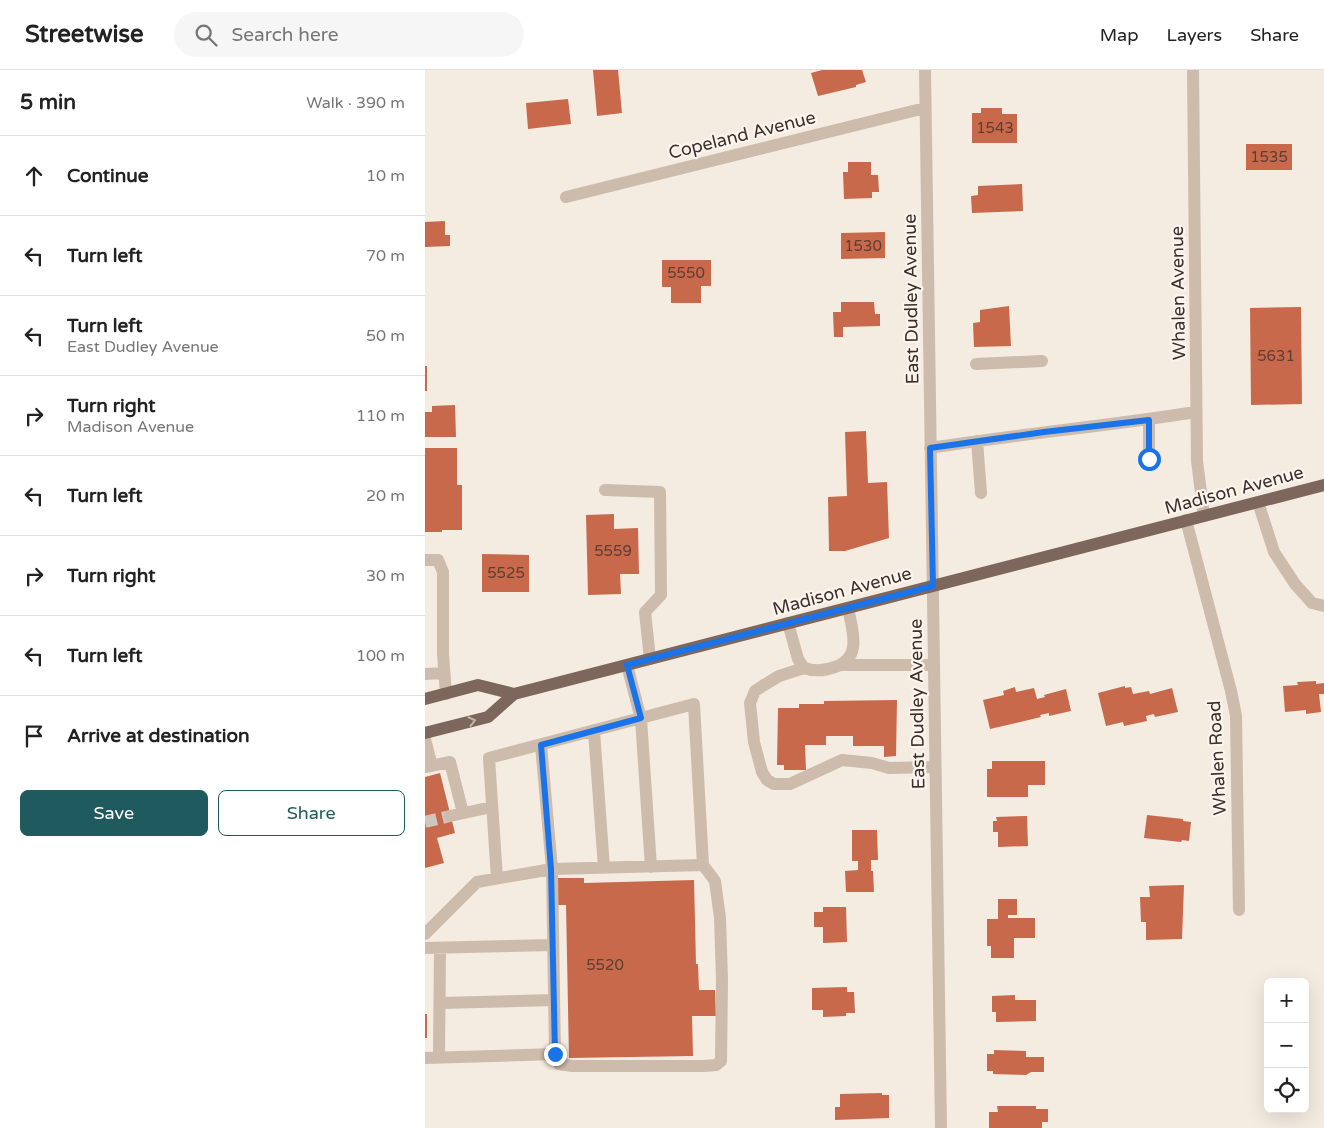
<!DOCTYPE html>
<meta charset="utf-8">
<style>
body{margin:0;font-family:"Varela Round",sans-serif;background:#f6f6f6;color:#222}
.controls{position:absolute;right:15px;bottom:15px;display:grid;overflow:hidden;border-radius:8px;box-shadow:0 5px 20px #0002}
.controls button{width:45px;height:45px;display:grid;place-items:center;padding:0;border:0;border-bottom:1px solid #e0e0e0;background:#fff;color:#222;font:25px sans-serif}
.stop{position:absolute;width:15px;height:15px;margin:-11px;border:4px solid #1a73e8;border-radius:50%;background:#fff}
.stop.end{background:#1a73e8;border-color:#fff;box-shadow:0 1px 5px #0008}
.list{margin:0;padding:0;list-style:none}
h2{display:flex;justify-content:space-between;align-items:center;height:65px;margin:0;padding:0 20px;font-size:21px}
h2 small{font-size:16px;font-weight:400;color:#767676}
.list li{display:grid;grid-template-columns:32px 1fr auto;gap:15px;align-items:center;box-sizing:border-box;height:80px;padding:0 20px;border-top:1px solid #e0e0e0}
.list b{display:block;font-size:19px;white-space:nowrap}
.list p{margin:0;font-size:16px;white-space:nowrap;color:#767676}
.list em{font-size:16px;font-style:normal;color:#767676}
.actions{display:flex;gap:10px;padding:15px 20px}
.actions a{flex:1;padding:11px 0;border:1px solid #1f5a5e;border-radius:8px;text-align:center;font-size:18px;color:#1f5a5e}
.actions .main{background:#1f5a5e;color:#fff}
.icon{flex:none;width:28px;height:28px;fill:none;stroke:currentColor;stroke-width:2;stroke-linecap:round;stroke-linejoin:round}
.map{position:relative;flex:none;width:899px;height:1058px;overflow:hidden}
header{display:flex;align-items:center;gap:30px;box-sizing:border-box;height:70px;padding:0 25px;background:#fff;border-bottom:1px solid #e0e0e0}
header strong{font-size:24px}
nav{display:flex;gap:28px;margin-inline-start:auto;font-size:18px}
.search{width:350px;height:45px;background:#f6f6f6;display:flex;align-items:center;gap:12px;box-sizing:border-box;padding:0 18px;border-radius:28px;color:#767676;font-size:19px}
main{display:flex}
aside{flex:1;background:#fff}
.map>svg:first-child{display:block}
.building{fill:#c8694b}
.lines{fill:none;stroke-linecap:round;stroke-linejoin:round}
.minor-tunnel{stroke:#cfc6bd;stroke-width:12;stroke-dasharray:12 6;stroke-linecap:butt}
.minor{stroke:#cdbbac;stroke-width:12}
.major{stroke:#7d675c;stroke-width:12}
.oneway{stroke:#c2b5ac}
.route{stroke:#1a73e8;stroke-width:6}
.labels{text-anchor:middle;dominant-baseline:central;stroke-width:4.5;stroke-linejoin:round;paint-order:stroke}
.number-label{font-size:15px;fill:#5e3e33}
.street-label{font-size:18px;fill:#3b302b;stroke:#fbf5ee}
</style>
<header>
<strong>Streetwise</strong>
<div class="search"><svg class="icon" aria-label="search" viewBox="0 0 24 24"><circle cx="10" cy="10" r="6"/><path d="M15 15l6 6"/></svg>Search here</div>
<nav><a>Map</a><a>Layers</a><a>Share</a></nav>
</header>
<main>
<aside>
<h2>5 min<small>Walk · 390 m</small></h2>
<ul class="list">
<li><svg class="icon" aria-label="ahead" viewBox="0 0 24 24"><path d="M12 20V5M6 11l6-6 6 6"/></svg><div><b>Continue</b></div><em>10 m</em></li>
<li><svg class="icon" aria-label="left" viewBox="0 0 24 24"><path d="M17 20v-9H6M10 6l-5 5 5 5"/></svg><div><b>Turn left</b></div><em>70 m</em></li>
<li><svg class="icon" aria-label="left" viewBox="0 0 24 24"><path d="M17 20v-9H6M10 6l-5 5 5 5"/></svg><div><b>Turn left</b><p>East Dudley Avenue</p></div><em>50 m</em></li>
<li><svg class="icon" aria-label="right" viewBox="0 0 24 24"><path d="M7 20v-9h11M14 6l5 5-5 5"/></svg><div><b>Turn right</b><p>Madison Avenue</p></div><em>110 m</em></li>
<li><svg class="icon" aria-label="left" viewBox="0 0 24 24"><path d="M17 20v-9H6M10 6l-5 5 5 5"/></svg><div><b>Turn left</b></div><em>20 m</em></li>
<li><svg class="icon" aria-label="right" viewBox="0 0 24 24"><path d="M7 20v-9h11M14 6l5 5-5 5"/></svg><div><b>Turn right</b></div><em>30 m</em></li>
<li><svg class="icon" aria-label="left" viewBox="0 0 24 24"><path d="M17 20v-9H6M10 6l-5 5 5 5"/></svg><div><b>Turn left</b></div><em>100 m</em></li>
<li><svg class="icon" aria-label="arrive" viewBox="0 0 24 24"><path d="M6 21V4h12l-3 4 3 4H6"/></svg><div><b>Arrive at destination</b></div></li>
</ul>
<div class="actions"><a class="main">Save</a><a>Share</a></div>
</aside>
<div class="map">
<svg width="899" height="1058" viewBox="0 0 899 1058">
<rect width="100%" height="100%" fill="#f4ebe1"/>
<path class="building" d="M168 0H193L197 43 172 46Z
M397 0H437L441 12 431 15V17L393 26 386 3Z
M143 29 146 54 103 59 101 33Z
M556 38H577V44H592V73H547V43H556Z
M821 74H867V100H821Z
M423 92H446V105H453L454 122H447V128L419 129 418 102H423Z
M597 114 598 141 547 143 546 126 553 125V116Z
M20 151V165H25V176L0 177V152Z
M460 162V188L416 189V163Z
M237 190H286V216H276V233H246V217H237Z
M416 232H449L450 244H455V256L418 257V267H409L408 242H416Z
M584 236 586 276 549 277 548 253 555 252V240Z
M876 237 877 334 826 335 825 238Z
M0 296H2V321H0Z
M30 335 31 367H0V342H7V336Z
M441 361 443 413 462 412 464 468 420 481H404L403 427 422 426 420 362Z
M0 378H32V415H37V460H17V462H0Z
M189 444V459L213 458 214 504H195L196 524 163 525 161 445Z
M57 484 104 485V522H57Z
M891 611V614L899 613V624H894L896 642 881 644V640L860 642 858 616 873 615 872 612Z
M700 616V618L706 617 708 624 724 621 725 624 747 618 753 642 730 647 729 644 721 646 722 651 699 656 698 652 681 656 673 623Z
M590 617 591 622 609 618 612 629 620 627 619 625 641 619 646 641 624 646V643L615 645 616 647 565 659 558 630 579 625 578 621Z
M472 630 471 686 459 687V676H428V666H401V675H380L381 700H359V695H352L353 638H374V634H399V631Z
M567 691H620V715H603V727H562V699H567Z
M15 703 30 763 12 768 19 793 0 798V707Z
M722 745 758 749V751L766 752 764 771 757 770 756 772 719 768Z
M602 746 603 776 573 777V762H568V751H572L571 747Z
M427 760H452L453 790H446V801H448L449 822H421L420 801 433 800V791H427Z
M132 808H159V813L269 810 271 894H273L274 920H290L291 946H267L268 986 144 988 141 835H133Z
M759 815 757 869 721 870V852H716L715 827H725L724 816Z
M573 829H592V845H583V848H610V868H589V888H566V876H562V849H573Z
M398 837H421L422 872 398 873V857H389V842H398Z
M422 917V922H429L430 943H421V946L398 947V940H387V918Z
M590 925V930H611V951L571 952V942H567V926Z
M0 944H2V968H0Z
M569 980 601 981V987H619V1002H606L601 1005 568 1004V1001H562V984H569Z
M457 1023V1025H464V1048L410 1050V1037H415V1024Z
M572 1036H611V1039H623V1052H617V1058H564V1042H573Z"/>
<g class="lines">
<path class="minor-tunnel" d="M0 752 25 746"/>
<path class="minor" d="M500 0 516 1058
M768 0 772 391 779 446
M141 127 500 38
M551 294 617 291
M552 371 556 423
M505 378C594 364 683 356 771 342
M724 389V350
M180 420 235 422 236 525 220 542 225 589
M833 432 849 482 870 514 887 533 899 536
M761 450 806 621 811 646 814 840
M0 490H13L18 502V584L21 624
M363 553 373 589 379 598C390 602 399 601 410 597 438 588 427 559 423 538
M202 595 216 649 226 797
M417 595H509
M379 598 354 606 339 615 330 621 325 633 329 672 337 702 342 710 349 714H365L417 690 447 693 464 698 510 697
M0 604 19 603
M169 661 179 798
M0 669 7 696
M0 697 25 692 38 743
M25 746 67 737
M72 808 64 688 269 634 278 795 127 799 116 675
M0 864 52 812 127 799 130 984 0 988
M0 878 128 875
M15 933 129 930
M130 984 134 994 147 996H279L291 995 296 991 297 910 295 848 290 811 278 795
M14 987 15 878"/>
<path class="major" d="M0 629 53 615 89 624
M0 663 63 647 89 624 899 415"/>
</g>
<defs><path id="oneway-chevron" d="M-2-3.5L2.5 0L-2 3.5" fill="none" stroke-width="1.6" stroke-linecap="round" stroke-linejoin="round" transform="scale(1.25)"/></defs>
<use class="oneway" href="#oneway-chevron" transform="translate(47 651) rotate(-14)"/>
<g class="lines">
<path class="route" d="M130 984 126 799 116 675 216 648 202 595 508 516 505 378 619 362 724 350V389"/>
</g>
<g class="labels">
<g class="number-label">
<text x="570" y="58">1543</text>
<text x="844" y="87">1535</text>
<text x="438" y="176">1530</text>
<text x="261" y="203">5550</text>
<text x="851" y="286">5631</text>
<text x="188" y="481">5559</text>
<text x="81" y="503">5525</text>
<text x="180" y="895">5520</text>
</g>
<g class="street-label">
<text transform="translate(317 65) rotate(-14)">Copeland Avenue</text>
<text transform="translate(753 223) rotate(-91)">Whalen Avenue</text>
<text transform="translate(486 229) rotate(-91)">East Dudley Avenue</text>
<text transform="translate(809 420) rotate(-15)">Madison Avenue</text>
<text transform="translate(417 521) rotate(-15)">Madison Avenue</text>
<text transform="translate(492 634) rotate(-91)">East Dudley Avenue</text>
<text transform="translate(792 688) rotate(-93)">Whalen Road</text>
</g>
</g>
</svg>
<div class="controls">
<button>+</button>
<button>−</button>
<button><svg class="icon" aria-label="locate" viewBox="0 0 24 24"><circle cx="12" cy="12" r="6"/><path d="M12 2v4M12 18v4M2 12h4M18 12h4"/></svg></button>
</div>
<div class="stop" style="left:724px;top:389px"></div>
<div class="stop end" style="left:130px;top:984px"></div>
</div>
</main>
